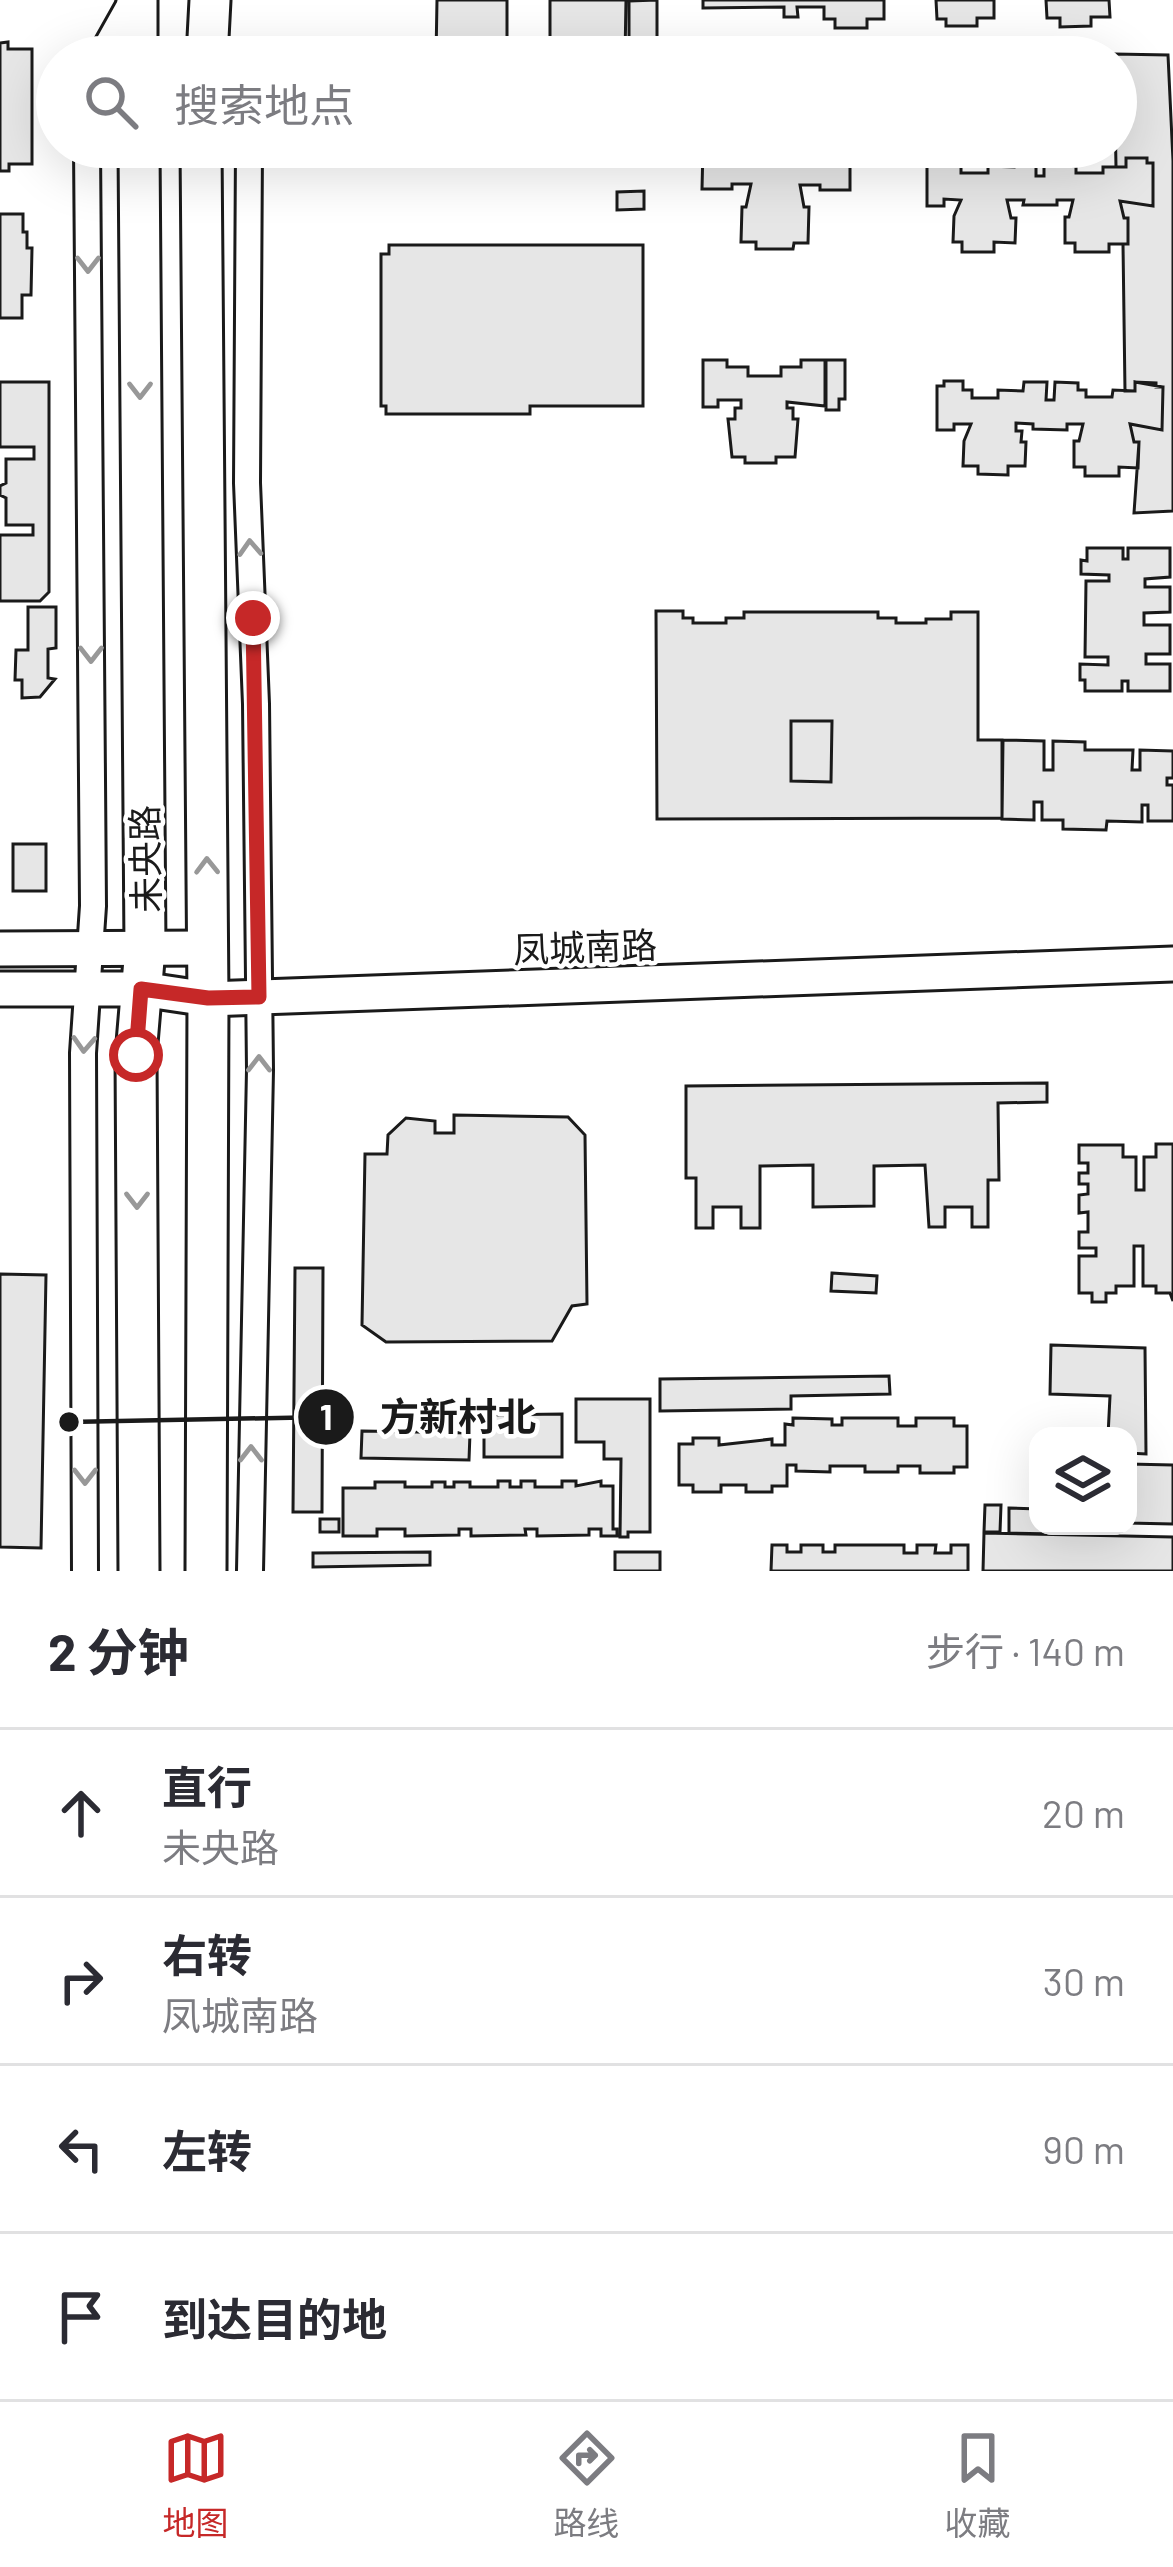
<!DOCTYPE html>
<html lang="zh">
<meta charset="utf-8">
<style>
body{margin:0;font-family:Barlow,"Noto Sans SC",sans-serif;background:#f7f7f7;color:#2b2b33}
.controls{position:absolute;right:36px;bottom:36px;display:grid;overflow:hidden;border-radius:24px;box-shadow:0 12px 48px #0002}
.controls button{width:108px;height:108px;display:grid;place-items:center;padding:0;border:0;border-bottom:3px solid #e1e1e2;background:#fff;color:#2b2b33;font:60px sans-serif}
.stop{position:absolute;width:36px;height:36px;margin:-27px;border:9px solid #c62828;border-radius:50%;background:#fff}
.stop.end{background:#c62828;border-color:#fff;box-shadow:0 3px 12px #0008}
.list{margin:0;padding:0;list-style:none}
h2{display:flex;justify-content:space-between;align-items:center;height:156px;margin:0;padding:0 48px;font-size:51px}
h2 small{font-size:39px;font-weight:400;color:#7c7c81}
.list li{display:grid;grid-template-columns:78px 1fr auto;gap:36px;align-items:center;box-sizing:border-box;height:168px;padding:0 48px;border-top:3px solid #e1e1e2}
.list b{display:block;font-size:45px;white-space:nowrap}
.list p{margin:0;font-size:39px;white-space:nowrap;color:#7c7c81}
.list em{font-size:39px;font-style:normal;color:#7c7c81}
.icon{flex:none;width:66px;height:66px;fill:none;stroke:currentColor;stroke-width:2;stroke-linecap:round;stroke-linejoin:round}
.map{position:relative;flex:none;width:1173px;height:1571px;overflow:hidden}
.search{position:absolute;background:#fff;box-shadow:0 12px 48px #0002;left:36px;right:36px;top:36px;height:132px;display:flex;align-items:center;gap:30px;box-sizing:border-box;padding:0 42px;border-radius:66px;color:#7c7c81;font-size:45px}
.sheet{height:828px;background:#fff}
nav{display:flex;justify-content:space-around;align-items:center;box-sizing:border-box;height:168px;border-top:3px solid #e1e1e2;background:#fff;font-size:33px;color:#7c7c81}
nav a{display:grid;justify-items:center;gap:6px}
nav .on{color:#c62828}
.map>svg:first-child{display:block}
.building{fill:#e6e6e6;stroke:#1a1a1a;stroke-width:3;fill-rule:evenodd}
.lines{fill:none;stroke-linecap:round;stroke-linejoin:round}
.street-casing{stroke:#1a1a1a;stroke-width:30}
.secondary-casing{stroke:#1a1a1a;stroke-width:39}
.primary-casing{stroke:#1a1a1a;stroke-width:45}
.street{stroke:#fff;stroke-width:24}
.secondary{stroke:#fff;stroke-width:33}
.primary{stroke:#fff;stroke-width:39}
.oneway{stroke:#989898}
.route{stroke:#c62828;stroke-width:15}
.labels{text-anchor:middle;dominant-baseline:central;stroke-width:9;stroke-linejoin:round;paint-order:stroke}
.street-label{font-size:36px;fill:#1a1a1a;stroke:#fff}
.leader{fill:none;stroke:#1a1a1a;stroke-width:4.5}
.callout-dot{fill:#1a1a1a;stroke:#fff;stroke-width:4.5}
.mark-label{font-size:36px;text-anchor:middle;font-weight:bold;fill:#fff}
.callout-label{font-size:39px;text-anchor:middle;font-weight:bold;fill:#1a1a1a;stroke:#fff;stroke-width:9;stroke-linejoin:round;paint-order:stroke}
</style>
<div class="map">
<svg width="1173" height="1571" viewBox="0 0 1173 1571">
<rect width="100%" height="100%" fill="#fff"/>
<path class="building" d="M437 0H507V57H436Z
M550 0H626L625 57H550Z
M657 0V57H629V1Z
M703 0H884V19H867V28H835V19H824V7H797L798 17H784V7L703 8Z
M936 0H994V18H977V26H946V19H937Z
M1046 0H1109L1110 17H1091V26L1060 27V18H1047Z
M8 42V49H32V164H9V171H0V43Z
M1114 54 1168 55 1173 161V511L1134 513 1139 442H1134L1130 424 1162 430 1163 387 1135 382V391H1125L1123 244H1128V218H1124L1120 201 1153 206V163H1147V158H1126V167H1116Z
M703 147 800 151V147L827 151V147H850V190H820V185H800L804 207H809L808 243H794L793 249H756V242H741L742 207H746L751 184H732V189H702Z
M933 157H953V166H961V173H988V166L1014 167V158H1036V176H1044V158H1068V166H1076V173H1103V167H1126V158H1147V163H1153V206L1120 201 1124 218H1128V244H1109V252H1075V243H1065V217H1069L1073 200H1057V205H1023L1024 200H1007L1011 218H1016L1015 243 994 242V252H962V242H953L954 216 961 200 944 199V206H927V163H933Z
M644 191V209L617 210V192Z
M0 214H23V232H27V248H32L31 295H22V318H0Z
M389 245H643V406H530V414H386V406H381V254H389Z
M703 360H727V367H748V376H781V367H801V360H825V406L787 402V408H793V419H798L795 457H776V463H745V457H732L728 419H735V408H741V400H718V407H703Z
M826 360H845V399H839V410H826Z
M944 381H963V390H972V398H998V390L1023 391 1024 382H1047L1046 400H1054L1055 382 1078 383V390H1086V397H1112L1113 390 1135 391V382L1156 383V387H1163L1162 430 1130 424 1134 442H1139L1138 468 1119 467V476H1085V467H1074V441H1079L1083 424H1067V430L1033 429V424L1016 423V431H1022L1021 442H1026L1025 466H1008V475L978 474V466H963L964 441 971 424H954V430H937V386H944Z
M0 382H49V592L40 601H0V535H33V525H6V498L0 495V486L6 483V459H34V447H0Z
M1087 548H1123V559H1128V548H1170V577L1145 579V587H1170V612L1144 613V625H1170V654H1146V664H1170V691H1128V681H1122V691H1085V680H1080V664L1108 665V657H1085L1086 581H1109V575L1081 574V560L1087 561Z
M28 607H56V648L48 649V678L55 679 40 697 22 698V680H15L16 650H28Z
M656 611H683V618H693V623H726V618H744V612H878V618H896V623H926V619H951V612H978V740H1002V818L657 819ZM791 721H832L831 782 791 781Z
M791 721H832L831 782 791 781Z
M1003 740 1044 741V770H1053V741L1085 742V750H1133L1132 770H1140V750L1173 751V778H1167V785H1173V821H1148V805H1142V822L1107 821 1106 830 1063 829V820H1042V802H1034V820L1002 819Z
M13 844H46V891H13Z
M1047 1083V1102L998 1103 999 1180H988V1227H972V1207H945V1227H929L925 1165 874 1166V1206L813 1207V1165L760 1166V1228H741V1207H713V1228H696V1178H686V1086Z
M454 1115 568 1117 585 1135 587 1304 572 1306 552 1341 386 1342 362 1325 365 1154H387L388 1135 406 1118 435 1121V1133H454Z
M1156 1144H1173V1301L1170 1293H1156V1286H1143V1246H1134V1286H1116V1293H1106V1302H1092V1293H1079V1256H1096V1248H1079V1232H1088V1212L1079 1213V1195L1088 1194V1184H1079V1173H1088V1163H1079V1145H1123V1157H1136V1190H1144V1157H1156Z
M295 1268H323L322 1512H293Z
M832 1273 877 1276 876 1293 831 1291Z
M0 1274 46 1275 41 1548 0 1547Z
M1051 1345 1145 1348 1146 1454 1128 1453V1436H1108L1110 1396 1050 1394Z
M889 1376 890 1394 791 1396V1409L660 1411V1379Z
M576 1399H650V1532H628V1537H620L621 1459H604V1442H576Z
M562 1414V1457H484V1415Z
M793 1418 832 1419V1425H842V1418H898V1426H916V1418H954V1426H967V1467H954V1473H920V1466H898V1472H865V1466H830V1472L796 1471V1465H787V1486H772V1492H746V1485H721V1492H693V1485H679V1444H693V1438H719V1445L772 1439V1445H785V1424L793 1425Z
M362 1431 470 1433 469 1460 361 1458Z
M1128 1464 1173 1465V1524L1128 1523Z
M498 1481H510V1487H521V1481H535V1487H562V1481H576V1486L601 1481V1486H613V1529H617V1536H601V1529H589V1535L537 1536V1529H525L526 1535 471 1536V1529H459V1535L405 1536V1529H377V1536H343V1488H375V1482H405V1487H432V1482H445V1487H454V1482H470V1487H498Z
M985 1505H1001L1000 1532H984Z
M1009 1508 1038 1509V1526H1107V1535L1009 1533Z
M320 1519H339V1532H320Z
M984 1533 1173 1537V1571H983Z
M772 1545H787V1552H801V1545H823V1552H835V1545H904V1553H917V1545H936L935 1553H951V1545H968V1571H771Z
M430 1552V1565L313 1567V1553Z
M615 1552H660V1571H615Z"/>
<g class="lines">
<defs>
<path id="street" d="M100 57 132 0
M249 147 247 483 256 704 260 1070 250 1571
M85 1571 83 1053 93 906 87 147"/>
<path id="secondary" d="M0 949 208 948
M0 989H141L208 999 1173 964"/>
<path id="primary" d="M137 0V57
M207 57 210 0
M139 147 145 948 136 1055 139 1571
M201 147 208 999 206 1571"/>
</defs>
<use href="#street" class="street-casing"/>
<use href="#secondary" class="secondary-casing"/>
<use href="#primary" class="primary-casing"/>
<use href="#street" class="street"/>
<use href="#secondary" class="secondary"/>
<use href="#primary" class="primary"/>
</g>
<defs><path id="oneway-chevron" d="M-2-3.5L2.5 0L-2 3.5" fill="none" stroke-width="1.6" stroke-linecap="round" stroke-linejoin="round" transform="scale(3)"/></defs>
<g class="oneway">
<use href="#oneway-chevron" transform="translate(88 264) rotate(90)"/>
<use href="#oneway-chevron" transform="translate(140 390) rotate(90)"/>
<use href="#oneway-chevron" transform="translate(250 548) rotate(-93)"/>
<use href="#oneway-chevron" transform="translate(91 654) rotate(90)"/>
<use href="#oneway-chevron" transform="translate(207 866) rotate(-91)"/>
<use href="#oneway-chevron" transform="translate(84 1044) rotate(93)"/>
<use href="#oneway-chevron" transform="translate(259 1064) rotate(-90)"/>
<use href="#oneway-chevron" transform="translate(137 1200) rotate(90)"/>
<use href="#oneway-chevron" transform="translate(251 1454) rotate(-90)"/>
<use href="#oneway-chevron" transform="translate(85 1476) rotate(90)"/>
</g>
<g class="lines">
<path class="route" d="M136 1055 141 989 208 998 259 997 253 618"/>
</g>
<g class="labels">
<g class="street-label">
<text transform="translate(144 859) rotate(-91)">未央路</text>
<text transform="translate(585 946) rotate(-2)">凤城南路</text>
</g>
</g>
<path class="leader" d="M69 1422L326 1417"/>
<g class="callout-dot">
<circle cx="69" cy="1422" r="12"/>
<circle cx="326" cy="1417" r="30"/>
</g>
<g class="mark-label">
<text x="326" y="1430">1</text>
</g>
<g class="callout-label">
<text x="458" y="1431">方新村北</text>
</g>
</svg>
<div class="controls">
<button><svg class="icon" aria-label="layers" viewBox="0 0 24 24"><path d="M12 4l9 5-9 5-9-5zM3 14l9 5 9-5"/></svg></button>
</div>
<div class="stop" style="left:136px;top:1055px"></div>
<div class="stop end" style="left:253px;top:618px"></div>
<div class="search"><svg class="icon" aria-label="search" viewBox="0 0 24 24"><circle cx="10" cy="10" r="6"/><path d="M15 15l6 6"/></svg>搜索地点</div>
</div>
<section class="sheet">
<h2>2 分钟<small>步行 · 140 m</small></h2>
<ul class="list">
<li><svg class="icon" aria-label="ahead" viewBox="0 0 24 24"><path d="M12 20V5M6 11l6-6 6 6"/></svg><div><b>直行</b><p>未央路</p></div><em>20 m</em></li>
<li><svg class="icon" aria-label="right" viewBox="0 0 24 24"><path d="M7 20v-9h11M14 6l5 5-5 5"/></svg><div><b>右转</b><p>凤城南路</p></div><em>30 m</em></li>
<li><svg class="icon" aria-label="left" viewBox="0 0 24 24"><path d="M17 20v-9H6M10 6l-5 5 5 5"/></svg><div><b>左转</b></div><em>90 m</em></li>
<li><svg class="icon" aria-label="arrive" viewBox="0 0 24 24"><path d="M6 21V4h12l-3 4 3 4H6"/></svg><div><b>到达目的地</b></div></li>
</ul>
</section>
<nav>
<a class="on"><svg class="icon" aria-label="map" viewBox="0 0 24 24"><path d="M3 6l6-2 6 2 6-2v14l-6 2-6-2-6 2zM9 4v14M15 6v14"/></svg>地图</a>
<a><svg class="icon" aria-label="directions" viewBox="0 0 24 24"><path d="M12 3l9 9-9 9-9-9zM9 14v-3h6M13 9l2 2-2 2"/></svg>路线</a>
<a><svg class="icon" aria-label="saved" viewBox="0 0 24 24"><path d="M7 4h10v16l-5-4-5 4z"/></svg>收藏</a>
</nav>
